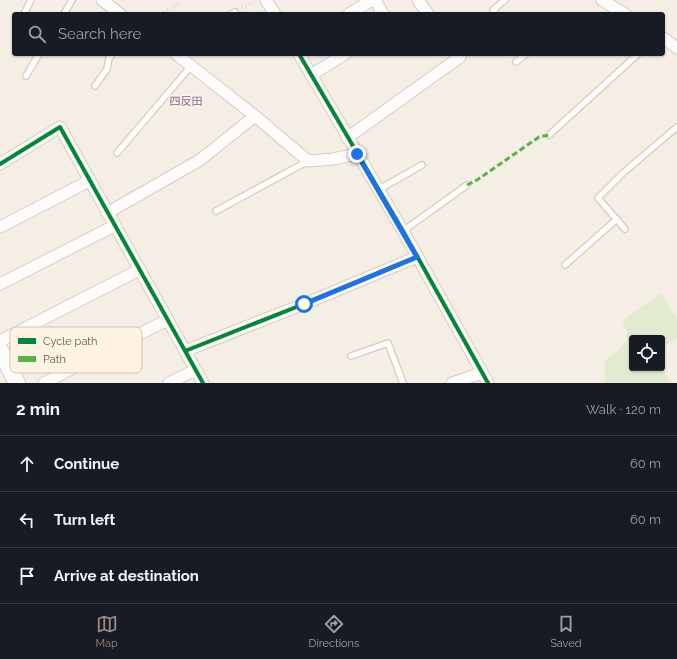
<!DOCTYPE html>
<meta charset="utf-8">
<style>
body{margin:0;font-family:Raleway,"Noto Sans JP",sans-serif;background:#242831;color:#f1f3f6}
.controls{position:absolute;right:12px;bottom:12px;display:grid;overflow:hidden;border-radius:4px;box-shadow:0 1px 3px #0004}
.controls button{width:36px;height:36px;display:grid;place-items:center;padding:0;border:0;border-bottom:1px solid #363941;background:#171b24;color:#f1f3f6;font:20px sans-serif}
.stop{position:absolute;width:12px;height:12px;margin:-9px;border:3px solid #1a73e8;border-radius:50%;background:#fff}
.stop.end{background:#1a73e8;border-color:#fff;box-shadow:0 1px 4px #0008}
.list{margin:0;padding:0;list-style:none}
h2{display:flex;justify-content:space-between;align-items:center;height:52px;margin:0;padding:0 16px;font-size:17px}
h2 small{font-size:13px;font-weight:400;color:#9ea1a6}
.list li{display:grid;grid-template-columns:26px 1fr auto;gap:12px;align-items:center;box-sizing:border-box;height:56px;padding:0 16px;border-top:1px solid #363941}
.list b{display:block;font-size:15px;white-space:nowrap}
.list em{font-size:13px;font-style:normal;color:#9ea1a6}
.icon{flex:none;width:22px;height:22px;fill:none;stroke:currentColor;stroke-width:2;stroke-linecap:round;stroke-linejoin:round}
.map{position:relative;flex:none;width:677px;height:383px;overflow:hidden}
.search{position:absolute;background:#171b24;box-shadow:0 1px 3px #0004;left:12px;right:12px;top:12px;height:44px;display:flex;align-items:center;gap:10px;box-sizing:border-box;padding:0 14px;border-radius:4px;color:#9ea1a6;font-size:15px}
.sheet{height:220px;background:#171b24}
nav{display:flex;justify-content:space-around;align-items:center;box-sizing:border-box;height:56px;border-top:1px solid #363941;background:#171b24;font-size:11px;color:#9ea1a6}
nav a{display:grid;justify-items:center;gap:2px}
nav .on{color:#9f8a7e}
.map>svg:first-child{display:block}
.green{fill:#e1ebd0;fill-rule:evenodd}
.lines{fill:none;stroke-linecap:round;stroke-linejoin:round}
.lane-casing{stroke:#d6cbc3;stroke-width:8}
.street-casing{stroke:#d6cbc3;stroke-width:13}
.secondary-casing{stroke:#d5cac2;stroke-width:18}
.path{stroke:#d7cdc8;stroke-width:2.5;stroke-dasharray:1 3;stroke-linecap:butt}
.lane{stroke:#fefcfb;stroke-width:5.5}
.street{stroke:#fefcfb;stroke-width:11}
.secondary{stroke:#fefcfb;stroke-width:16}
.quiet{stroke:#59b447;stroke-width:3;stroke-dasharray:6 3;stroke-linecap:butt}
.cycleway-casing{stroke:#fff3e4;stroke-width:6}
.cycleway{stroke:#00873e;stroke-width:4}
.route{stroke:#1a73e8;stroke-width:5}
.labels{text-anchor:middle;dominant-baseline:central;stroke-width:3.5;stroke-linejoin:round;paint-order:stroke}
.neighbourhood-label{font-size:11px;fill:#816294;stroke:#fff3e4}
.key{fill:#fff3e4;stroke:#d4c3b5;stroke-width:1}
.key-label{font-size:11px;fill:#715447}
</style>
<div class="map">
<svg width="677" height="383" viewBox="0 0 677 383">
<rect width="100%" height="100%" fill="#f5eee5"/>
<path class="green" d="M662 293 671 311 677 317V338L662 347 665 374 672 383H605V361L617 351 627 340V330L622 323 630 315ZM632 338H662V368H632Z"/>
<g class="lines">
<defs>
<path id="lane" d="M24 14 31 0
M64 14 72 0
M231 14 235 12
M496 14 493 10 505 0
M516 62 526 54
M26 76 39 54
M95 86 107 69 109 58 112 54
M549 135 638 54
M117 153 191 66
M378 190 422 165
M216 211 308 161
M625 229 598 198 623 173 677 127
M403 231 467 185
M565 265 617 219
M351 356 388 343 403 383"/>
<path id="street" d="M102 0 120 14
M266 0 275 14
M375 0 383 14
M418 0 428 14
M602 0 625 14
M349 14 372 0
M663 38 677 48
M176 54 255 116 308 161 333 159 357 154
M299 54 403 231 488 383
M311 75 345 54
M347 138 460 57 458 54
M0 164 60 127 203 383
M107 213 200 160 255 116
M0 227 89 181
M0 284 114 226
M0 341 139 270
M185 351 304 304 417 257
M44 383 167 320
M169 383 195 370
M452 383 482 373"/>
<path id="secondary" d="M0 350 17 383"/>
</defs>
<use href="#lane" class="lane-casing"/>
<use href="#street" class="street-casing"/>
<use href="#secondary" class="secondary-casing"/>
<path class="path" d="M242 8 256 1
M160 14 180 3"/>
<use href="#lane" class="lane"/>
<use href="#street" class="street"/>
<use href="#secondary" class="secondary"/>
<path class="quiet" d="M467 185 477 180 539 137 549 135"/>
<defs>
<path id="cycleway" d="M299 54 403 231 488 383
M0 164 60 127 203 383
M185 351 304 304 417 257"/>
</defs>
<use href="#cycleway" class="cycleway-casing"/>
<use href="#cycleway" class="cycleway"/>
</g>
<g class="lines">
<path class="route" d="M304 304 417 257 357 154"/>
</g>
<g class="labels">
<g class="neighbourhood-label">
<text x="186" y="101">四反田</text>
</g>
</g>
<rect x="10" y="327" width="132" height="46" rx="6" class="key"/>
<rect x="18" y="338" width="18" height="6" fill="#00873e"/>
<rect x="18" y="356" width="18" height="6" fill="#59b447"/>
<g class="key-label">
<text x="43" y="345">Cycle path</text>
<text x="43" y="363">Path</text>
</g>
</svg>
<div class="controls">
<button><svg class="icon" aria-label="locate" viewBox="0 0 24 24"><circle cx="12" cy="12" r="6"/><path d="M12 2v4M12 18v4M2 12h4M18 12h4"/></svg></button>
</div>
<div class="stop" style="left:304px;top:304px"></div>
<div class="stop end" style="left:357px;top:154px"></div>
<div class="search"><svg class="icon" aria-label="search" viewBox="0 0 24 24"><circle cx="10" cy="10" r="6"/><path d="M15 15l6 6"/></svg>Search here</div>
</div>
<section class="sheet">
<h2>2 min<small>Walk · 120 m</small></h2>
<ul class="list">
<li><svg class="icon" aria-label="ahead" viewBox="0 0 24 24"><path d="M12 20V5M6 11l6-6 6 6"/></svg><div><b>Continue</b></div><em>60 m</em></li>
<li><svg class="icon" aria-label="left" viewBox="0 0 24 24"><path d="M17 20v-9H6M10 6l-5 5 5 5"/></svg><div><b>Turn left</b></div><em>60 m</em></li>
<li><svg class="icon" aria-label="arrive" viewBox="0 0 24 24"><path d="M6 21V4h12l-3 4 3 4H6"/></svg><div><b>Arrive at destination</b></div></li>
</ul>
</section>
<nav>
<a class="on"><svg class="icon" aria-label="map" viewBox="0 0 24 24"><path d="M3 6l6-2 6 2 6-2v14l-6 2-6-2-6 2zM9 4v14M15 6v14"/></svg>Map</a>
<a><svg class="icon" aria-label="directions" viewBox="0 0 24 24"><path d="M12 3l9 9-9 9-9-9zM9 14v-3h6M13 9l2 2-2 2"/></svg>Directions</a>
<a><svg class="icon" aria-label="saved" viewBox="0 0 24 24"><path d="M7 4h10v16l-5-4-5 4z"/></svg>Saved</a>
</nav>
